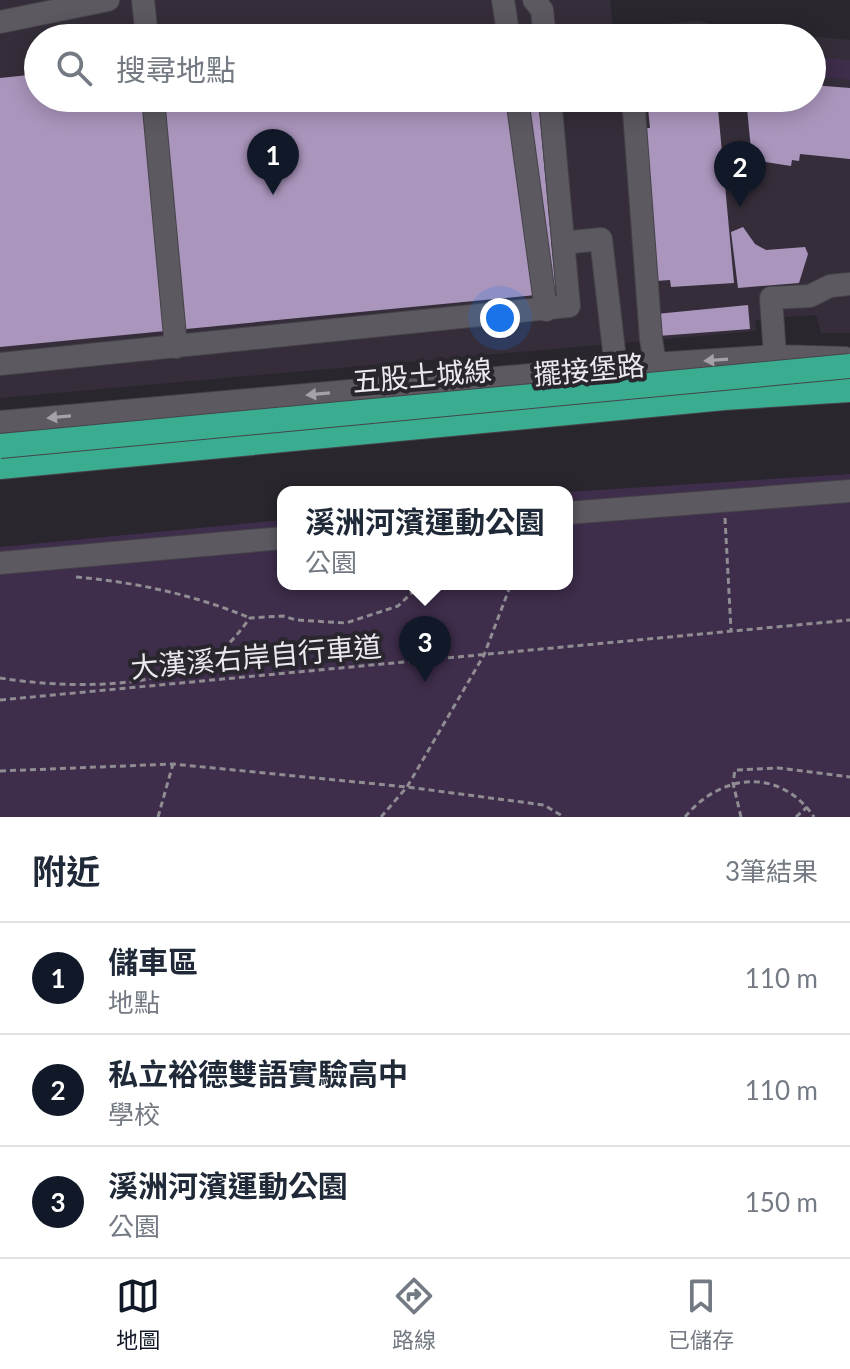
<!DOCTYPE html>
<html lang="zh-TW">
<meta charset="utf-8">
<style>
body{margin:0;font-family:Lato,"Noto Sans TC",sans-serif;background:#f2f2f3;color:#1f2937}
.you{position:absolute;left:500px;top:318px;width:28px;height:28px;margin:-20px;border:6px solid #fff;border-radius:50%;background:#1a73e8;box-shadow:0 0 0 12px #1a73e833}
.badge{display:grid;place-items:center;width:52px;height:52px;border-radius:50%;background:#111827;color:#fff;font-size:26px;font-weight:700}
.pin{position:absolute;translate:-50% -66px;filter:drop-shadow(0 2px 4px #0008)}
.pin::after{content:'';position:absolute;top:42px;width:28px;height:24px;background:inherit;clip-path:polygon(0 0,100% 0,50% 100%)}
.popup{position:absolute;left:277px;top:486px;width:296px;height:104px;box-sizing:border-box;display:grid;place-content:center;border-radius:16px;background:#fff;filter:drop-shadow(0 2px 6px #0005);font-size:26px;white-space:nowrap;color:#747a83}
.popup b{font-size:30px;color:#1f2937}
.popup::after{content:'';position:absolute;left:50%;top:100%;margin-left:-16px;border:16px solid transparent;border-top-color:#fff}
.list{margin:0;padding:0;list-style:none}
h2{display:flex;justify-content:space-between;align-items:center;height:104px;margin:0;padding:0 32px;font-size:34px}
h2 small{font-size:26px;font-weight:400;color:#747a83}
.list li{display:grid;grid-template-columns:52px 1fr auto;gap:24px;align-items:center;box-sizing:border-box;height:112px;padding:0 32px;border-top:2px solid #e0e1e3}
.list b{display:block;font-size:30px;white-space:nowrap}
.list p{margin:0;font-size:26px;white-space:nowrap;color:#747a83}
.list em{font-size:26px;font-style:normal;color:#747a83}
.icon{flex:none;width:44px;height:44px;fill:none;stroke:currentColor;stroke-width:2;stroke-linecap:round;stroke-linejoin:round}
.map{position:relative;flex:none;width:850px;height:817px;overflow:hidden}
.search{position:absolute;background:#fff;box-shadow:0 4px 20px #0003;left:24px;right:24px;top:24px;height:88px;display:flex;align-items:center;gap:20px;box-sizing:border-box;padding:0 28px;border-radius:44px;color:#747a83;font-size:30px}
.sheet{height:440px;background:#fff}
nav{display:flex;justify-content:space-around;align-items:center;box-sizing:border-box;height:112px;border-top:2px solid #e0e1e3;background:#fff;font-size:22px;color:#747a83}
nav a{display:grid;justify-items:center;gap:4px}
nav .on{color:#111827}
.map>svg:first-child{display:block}
.built{fill:#352e3a;fill-rule:evenodd}
.green{fill:#3e2d4b}
.building{fill:#aa95bc}
.lines{fill:none;stroke-linecap:round;stroke-linejoin:round}
.minor-casing{stroke:#464349;stroke-width:24}
.highway-casing{stroke:#464349;stroke-width:26}
.path{stroke:#8f8c92;stroke-width:3;stroke-dasharray:6 4;stroke-linecap:butt}
.minor{stroke:#5d5961;stroke-width:22}
.highway{stroke:#3aad91;stroke-width:24}
.highway-bridge-casing{stroke:#464349;stroke-width:26;stroke-linecap:butt}
.highway-bridge{stroke:#3aad91;stroke-width:24}
.oneway{fill:#a4a1a8}
.labels{text-anchor:middle;dominant-baseline:central;stroke-width:8;stroke-linejoin:round;paint-order:stroke}
.street-label{font-size:28px;fill:#ebe9ee;stroke:#29262d}
</style>
<div class="map">
<svg width="850" height="817" viewBox="0 0 850 817">
<rect width="100%" height="100%" fill="#29262d"/>
<path class="built" d="M0 0H610L613 29 698 21 728 28 850 40V333H821L816 315 773 318 755 320 756 331 0 398ZM38 38H812V98H38Z"/>
<path class="green" d="M812 57 850 60V80L812 76Z
M850 474V817H0V547L283 520V584H567V492Z"/>
<path class="building" d="M531 27 532 38H442V36Z
M706 31 707 38H652V36Z
M38 74V98H538L556 293 0 347V78Z
M812 85 850 88V159L800 154 799 161 792 160 791 166 752 160 746 98H812Z
M647 98H717L734 283 671 287 670 280 656 281 642 128H650Z
M743 227 755 244 766 250 805 247 808 254 799 283 738 288 731 232Z
M748 305 750 329 658 336 656 314Z"/>
<g class="lines">
<defs>
<path id="minor" d="M143 0 147 38
M503 0 509 38
M534 0 542 10 545 38
M0 22 108 0
M153 98 176 347
M517 98 546 310
M633 98 651 339 655 364
M563 243 601 239 616 368
M775 356 771 298 810 296 830 286 850 284
M0 364 569 306 550 98
M0 422 655 364 775 356 845 358
M567 513 850 491
M0 563 283 538"/>
<path id="highway" d="M0 467 724 398 850 390"/>
</defs>
<use href="#minor" class="minor-casing"/>
<use href="#highway" class="highway-casing"/>
<path class="path" d="M725 518 731 630
M76 577C135 582 195 595 250 618
M0 678C64 688 160 691 216 654 230 645 240 631 250 618L283 616 296 620 346 623 398 606 421 584
M0 700 850 620
M0 771 173 764 407 787 544 805 564 817
M158 817 173 764
M381 817 407 787 484 655 511 584
M685 817C721 773 780 767 814 817
M741 817 733 783 735 770 778 768 850 777
M796 817 807 807"/>
<use href="#minor" class="minor"/>
<use href="#highway" class="highway"/>
<defs>
<path id="highway-bridge" d="M0 446 850 366"/>
</defs>
<use href="#highway-bridge" class="highway-bridge-casing"/>
<use href="#highway-bridge" class="highway-bridge"/>
</g>
<defs><path id="oneway-solid" d="M-6-.8H1V-3.2L6.5 0L1 3.2V.8H-6Z" transform="scale(2)"/></defs>
<g class="oneway">
<use href="#oneway-solid" transform="translate(716 360) rotate(176)"/>
<use href="#oneway-solid" transform="translate(318 394) rotate(175)"/>
<use href="#oneway-solid" transform="translate(59 417) rotate(175)"/>
</g>
<g class="labels">
<g class="street-label">
<text transform="translate(589 369) rotate(-5)">擺接堡路</text>
<text transform="translate(422 375) rotate(-5)">五股土城線</text>
<text transform="translate(256 656) rotate(-5)">大漢溪右岸自行車道</text>
</g>
</g>
</svg>
<div class="you"></div>
<div class="pin badge" style="left:273px;top:195px">1</div>
<div class="pin badge" style="left:740px;top:207px">2</div>
<div class="pin badge" style="left:425px;top:682px">3</div>
<div class="popup"><b>溪洲河濱運動公園</b>公園</div>
<div class="search"><svg class="icon" aria-label="search" viewBox="0 0 24 24"><circle cx="10" cy="10" r="6"/><path d="M15 15l6 6"/></svg>搜尋地點</div>
</div>
<section class="sheet">
<h2>附近<small>3筆結果</small></h2>
<ul class="list">
<li><span class="badge">1</span><div><b>儲車區</b><p>地點</p></div><em>110 m</em></li>
<li><span class="badge">2</span><div><b>私立裕德雙語實驗高中</b><p>學校</p></div><em>110 m</em></li>
<li><span class="badge">3</span><div><b>溪洲河濱運動公園</b><p>公園</p></div><em>150 m</em></li>
</ul>
</section>
<nav>
<a class="on"><svg class="icon" aria-label="map" viewBox="0 0 24 24"><path d="M3 6l6-2 6 2 6-2v14l-6 2-6-2-6 2zM9 4v14M15 6v14"/></svg>地圖</a>
<a><svg class="icon" aria-label="directions" viewBox="0 0 24 24"><path d="M12 3l9 9-9 9-9-9zM9 14v-3h6M13 9l2 2-2 2"/></svg>路線</a>
<a><svg class="icon" aria-label="saved" viewBox="0 0 24 24"><path d="M7 4h10v16l-5-4-5 4z"/></svg>已儲存</a>
</nav>
